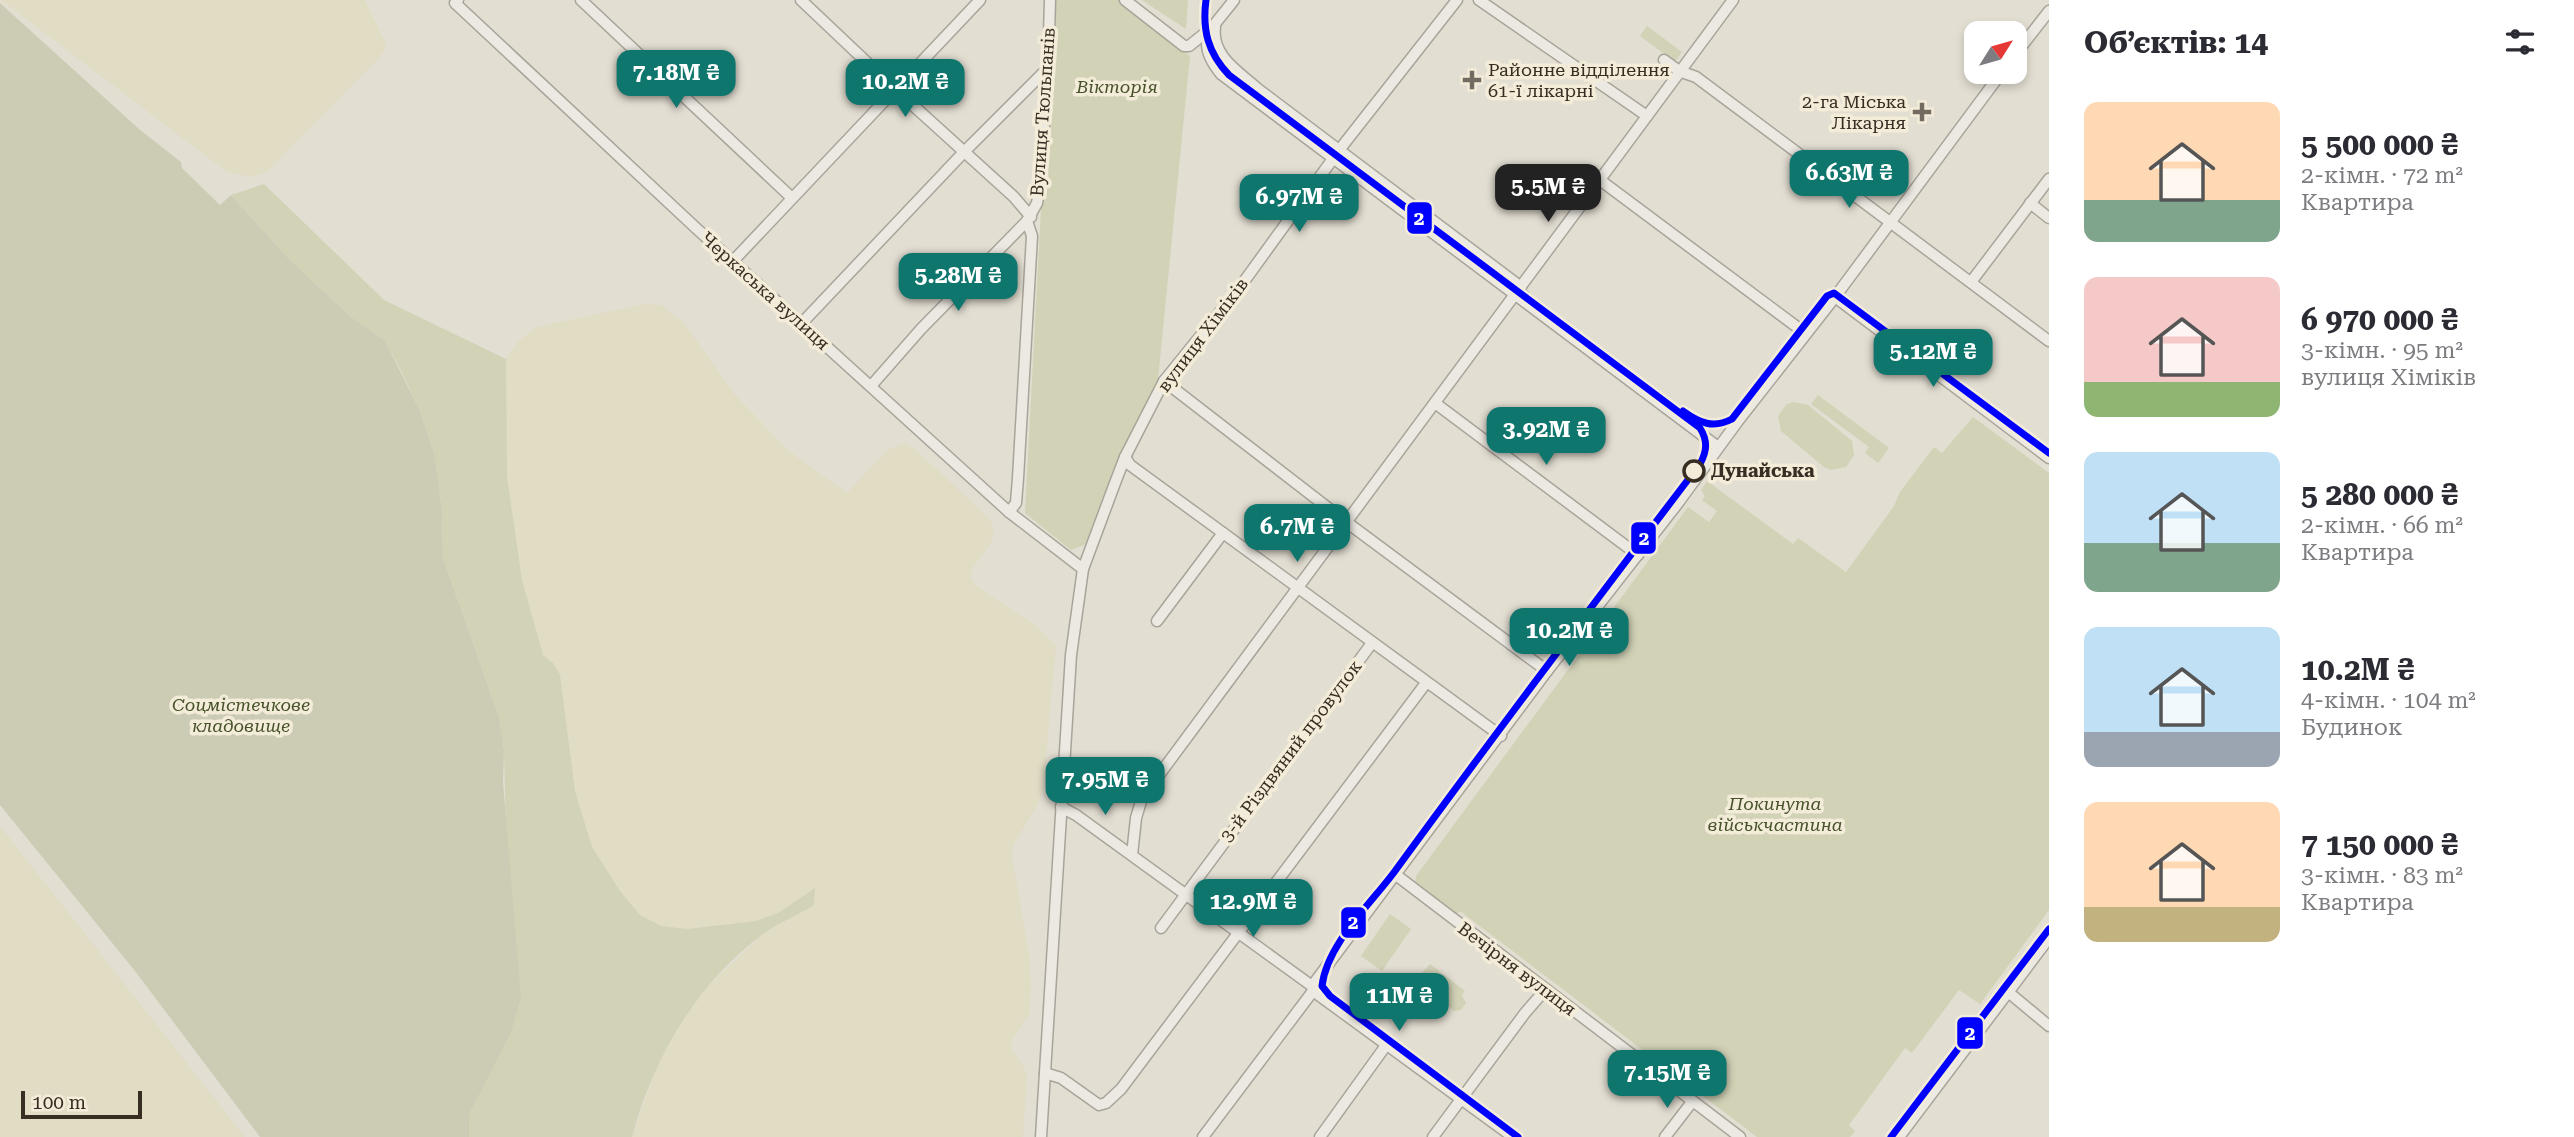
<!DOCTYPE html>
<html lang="uk">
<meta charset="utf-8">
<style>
body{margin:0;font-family:"Roboto Serif",serif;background:#f2f2f3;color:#2b2b33;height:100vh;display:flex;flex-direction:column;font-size:26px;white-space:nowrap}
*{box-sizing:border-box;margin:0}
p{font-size:23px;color:#7c7c81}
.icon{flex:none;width:38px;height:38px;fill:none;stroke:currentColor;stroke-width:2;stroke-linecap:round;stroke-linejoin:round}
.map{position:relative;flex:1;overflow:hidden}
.drawer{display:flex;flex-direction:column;background:#fff;width:525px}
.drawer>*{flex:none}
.needle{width:46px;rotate:53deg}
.fabs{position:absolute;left:1964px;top:21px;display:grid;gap:14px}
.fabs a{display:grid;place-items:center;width:63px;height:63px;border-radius:14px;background:#fff;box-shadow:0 4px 10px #0003;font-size:35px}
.scale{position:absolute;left:21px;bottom:18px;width:121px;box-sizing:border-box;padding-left:7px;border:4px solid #382d22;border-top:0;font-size:19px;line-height:24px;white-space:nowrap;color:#382d22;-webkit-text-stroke:5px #f3ecd9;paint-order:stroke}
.price{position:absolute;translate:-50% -60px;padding:0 16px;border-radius:14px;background:#0f766e;color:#fff;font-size:23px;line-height:46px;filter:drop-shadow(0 2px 4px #0008)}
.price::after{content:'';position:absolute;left:50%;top:42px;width:21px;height:16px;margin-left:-10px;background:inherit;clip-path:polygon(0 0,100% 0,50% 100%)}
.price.active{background:#222;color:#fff}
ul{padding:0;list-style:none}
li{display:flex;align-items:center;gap:21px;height:175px;padding:0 35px}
li span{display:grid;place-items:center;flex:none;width:196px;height:140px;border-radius:14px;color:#555}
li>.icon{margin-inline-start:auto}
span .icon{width:84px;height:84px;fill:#fffc;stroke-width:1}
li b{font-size:30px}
h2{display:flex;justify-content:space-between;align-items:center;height:84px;padding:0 35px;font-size:30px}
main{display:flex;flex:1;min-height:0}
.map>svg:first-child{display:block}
.farmland{fill:#e1dcc4}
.green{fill:#d1d2b6}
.cemetery{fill:#ccccb5}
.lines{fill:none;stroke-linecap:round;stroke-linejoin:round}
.minor-casing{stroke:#a9a49a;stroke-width:13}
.minor{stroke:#ece9e2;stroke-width:10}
.tram-1-casing{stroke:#f3ecd9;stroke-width:12}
.tram-1{stroke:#00f;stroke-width:7}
.poi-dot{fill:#746b60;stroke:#f3ecd9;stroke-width:2.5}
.stop-dot{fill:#f3ecd9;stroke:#382d22;stroke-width:3.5}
.labels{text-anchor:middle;stroke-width:7;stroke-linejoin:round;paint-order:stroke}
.poi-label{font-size:18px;fill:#382d22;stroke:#f3ecd9;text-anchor:start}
.park-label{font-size:18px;font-style:italic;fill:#47522b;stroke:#f3ecd9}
.street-label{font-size:18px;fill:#382d22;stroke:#f3ecd9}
.stop-label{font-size:18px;font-weight:bold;fill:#382d22;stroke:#f3ecd9;text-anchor:start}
.line-badge{stroke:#f3ecd9;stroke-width:2.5}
.badge-label{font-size:19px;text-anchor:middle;font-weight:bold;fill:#fff}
</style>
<main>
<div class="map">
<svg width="2049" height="1137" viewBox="0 0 2049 1137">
<rect width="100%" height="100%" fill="#e3ded2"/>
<g class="farmland">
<path d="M1,0H365L387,46L380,57L267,172L252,177L227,172Z"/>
<path d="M644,304L661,305L684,323L736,396L789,451L847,493L887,450L904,443L916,450L990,519L994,529L991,543L972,569L971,578L975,585L1036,626L1056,646L1043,790L1038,804L1014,844L1012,856L1029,955L1031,988L1029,1015L1012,1040L1011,1048L1024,1067L1027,1076L1023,1137H632L657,1065L684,1017L710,984L764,933L814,905V889L778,913L756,921L687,929L661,927L640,915L620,891L592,847L575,791L560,675L554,664L543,655L522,580L507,477L506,359L519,340L537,327Z"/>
<path d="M0,826L245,1137H0Z"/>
</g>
<g class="green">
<path d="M1055,0H1121L1190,56L1158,380L1131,432L1089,543L1071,550L1025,513L1049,57Z"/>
<path d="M1142,0H1188L1186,29Z"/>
<path d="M1647,26L1682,52L1675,62L1640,36Z"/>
<path d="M264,184L384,300L506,359L507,477L522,580L543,655L554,664L560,675L575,791L592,847L620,891L640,915L661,926L687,929L756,921L778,913L815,888L814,905C798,915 778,923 763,934C696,984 653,1058 632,1137H469V1115L511,1033L504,750L499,717L443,558L442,511L435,456L420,411L402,373L385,341L350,316L289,259L231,195Z"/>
<path d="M1818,395L1889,448L1878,463L1865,453L1869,447L1811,404Z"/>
<path d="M1794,402L1808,405L1852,441L1854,455L1846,467L1831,470L1824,467L1781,431L1778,416L1787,404Z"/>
<path d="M1973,417L2049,473V910L1980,1004L1959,990L1912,1053L1905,1048L1849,1125L1855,1131L1850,1137H1757L1460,911L1455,917L1415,885L1416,876L1688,507L1709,522L1717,511L1702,500L1705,496L1701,490L1707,481L1793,544L1798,538L1846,572L1894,506L1900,492L1934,447L1942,453Z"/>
<path d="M1390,914L1411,929L1382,971L1361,956Z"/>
<path d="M1430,964L1465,991L1462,995L1466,1003L1461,1010L1454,1011L1418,985V977Z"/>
</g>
<path class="cemetery" d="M0,3L139,129L181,162L182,168L220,205L231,195L289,259L350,316L385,341L420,411L435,456L442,511L443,558L499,717L504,750L503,782L521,997L511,1033L469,1115V1137H260L135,971L0,805Z"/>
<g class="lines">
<g class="minor-casing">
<g id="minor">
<path d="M458,0L455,3L697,229L1009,512L1083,569"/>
<path d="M581,0L792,198"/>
<path d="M801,0L895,89L1014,197L1031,217"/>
<path d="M1125,0L1184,46H1189L1209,30"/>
<path d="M1234,0C1212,29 1193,40 1221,74L1525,302"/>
<path d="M1479,0L1647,116"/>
<path d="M1215,27C1211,56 1239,72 1258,89L1521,287"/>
<path d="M2014,56L2049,11"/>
<path d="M1664,60L1679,71L1696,77L2049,341"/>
<path d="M1600,180L1805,333"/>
<path d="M2030,203L2049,218"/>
<path d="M733,261L980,0"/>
<path d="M1971,282L2049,179"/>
<path d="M1524,296L1525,302L1718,447"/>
<path d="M1835,297L2049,458"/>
<path d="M801,324L964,152L1048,68"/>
<path d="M1164,381L1345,521L1547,671"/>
<path d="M871,386L921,329L1027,221"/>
<path d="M1435,403L1638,555"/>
<path d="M1125,457L1130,465L1501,736"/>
<path d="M1009,512L1016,503L1018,478L1032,236L1027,221L1037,203L1039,192L1048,68L1050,0"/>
<path d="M1157,621L1223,533"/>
<path d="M1061,807L1076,815L1312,986L1313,991L1513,1137"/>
<path d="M1132,855L1136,818L1142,798L1733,0"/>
<path d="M1396,875L1740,1137"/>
<path d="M1161,928L1372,643"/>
<path d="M1312,986L1547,671L1678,503L1738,421L1835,297L2002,72"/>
<path d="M2007,991L2049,1026"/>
<path d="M1045,1073L1061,1078L1099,1105L1106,1103L1121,1089L1426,683"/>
<path d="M1041,1137L1071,655L1083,569L1115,483L1125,457L1164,381L1240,287L1340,149L1457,0"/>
<path d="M1203,1137L1313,991"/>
<path d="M1320,1137L1387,1044"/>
<path d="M1433,1137L1525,1013L1545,990"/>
<path d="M1665,1137L1692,1102"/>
<path d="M1899,1137L2049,938"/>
</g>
</g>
<use href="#minor" class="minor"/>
<g class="tram-1-casing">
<g id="tram-1">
<path d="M1206,0C1202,30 1208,53 1229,75L1700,428C1708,441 1707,451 1700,464C1597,599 1495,734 1395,871C1370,905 1327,944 1322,986L1330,996L1518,1137"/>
<path d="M1683,411C1700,423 1713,429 1732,419L1827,296L1834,293L2049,453"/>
<path d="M1891,1137L2049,929"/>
</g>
</g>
<use href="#tram-1" class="tram-1"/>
</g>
<g class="poi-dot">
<path d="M1468.5 69.5h7v7h7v7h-7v7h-7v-7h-7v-7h7z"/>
<path d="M1918.5 101.5h7v7h7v7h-7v7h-7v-7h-7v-7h7z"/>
</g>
<circle class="stop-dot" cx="1694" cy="471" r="10"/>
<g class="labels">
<g class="poi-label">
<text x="1488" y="76">Районне відділення<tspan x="1488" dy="21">61-ї лікарні</tspan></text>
<text x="1906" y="108" text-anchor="end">2-га Міська<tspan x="1906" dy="21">Лікарня</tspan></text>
</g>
<g class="park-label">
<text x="1117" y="93">Вікторія</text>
<text x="241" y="711">Соцмістечкове<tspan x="241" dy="21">кладовище</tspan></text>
<text x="1775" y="810">Покинута<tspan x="1775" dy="21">військчастина</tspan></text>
</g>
<g class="street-label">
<text transform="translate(1043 112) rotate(-86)" y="6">Вулиця Тюльпанів</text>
<text transform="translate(765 291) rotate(42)" y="6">Черкаська вулиця</text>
<text transform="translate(1203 335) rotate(-53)" y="6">вулиця Хіміків</text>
<text transform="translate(1291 751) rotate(-53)" y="6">3-й Різдвяний провулок</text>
<text transform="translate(1517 969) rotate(37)" y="6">Вечірня вулиця</text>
</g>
<g class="stop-label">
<text x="1711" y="477">Дунайська</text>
</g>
</g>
<g class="line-badge">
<rect x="1406" y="201" width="27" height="34" rx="7" fill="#00f"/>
<rect x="1630" y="521" width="27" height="34" rx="7" fill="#00f"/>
<rect x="1340" y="906" width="27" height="33" rx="7" fill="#00f"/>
<rect x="1956" y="1016" width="28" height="34" rx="7" fill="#00f"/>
</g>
<g class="badge-label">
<text x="1419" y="225">2</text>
<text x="1644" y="545">2</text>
<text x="1353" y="929">2</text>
<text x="1970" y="1040">2</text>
</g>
</svg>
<div class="fabs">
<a><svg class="needle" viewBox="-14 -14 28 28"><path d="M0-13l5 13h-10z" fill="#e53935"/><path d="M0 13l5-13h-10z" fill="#7c7c81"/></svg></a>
</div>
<div class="scale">100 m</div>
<b class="price" style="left:676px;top:110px">7.18M ₴</b>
<b class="price" style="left:905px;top:119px">10.2M ₴</b>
<b class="price" style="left:1849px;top:210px">6.63M ₴</b>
<b class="price active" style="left:1548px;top:224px">5.5M ₴</b>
<b class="price" style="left:1299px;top:234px">6.97M ₴</b>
<b class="price" style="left:958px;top:313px">5.28M ₴</b>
<b class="price" style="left:1933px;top:389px">5.12M ₴</b>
<b class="price" style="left:1546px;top:467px">3.92M ₴</b>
<b class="price" style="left:1297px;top:564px">6.7M ₴</b>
<b class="price" style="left:1569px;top:668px">10.2M ₴</b>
<b class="price" style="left:1105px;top:817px">7.95M ₴</b>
<b class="price" style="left:1253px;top:939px">12.9M ₴</b>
<b class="price" style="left:1399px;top:1033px">11M ₴</b>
<b class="price" style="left:1667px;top:1110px">7.15M ₴</b>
</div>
<section class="drawer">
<h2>Об’єктів: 14<svg class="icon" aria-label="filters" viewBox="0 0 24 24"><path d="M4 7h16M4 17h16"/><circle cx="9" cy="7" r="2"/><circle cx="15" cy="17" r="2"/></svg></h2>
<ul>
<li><span style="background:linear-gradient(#ffd9b3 70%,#7fa58c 0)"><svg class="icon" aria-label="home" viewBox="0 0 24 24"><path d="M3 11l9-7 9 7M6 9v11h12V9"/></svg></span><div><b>5 500 000 ₴</b><p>2-кімн. · 72 m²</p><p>Квартира</p></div></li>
<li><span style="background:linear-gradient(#f6c9c9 75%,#8fb573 0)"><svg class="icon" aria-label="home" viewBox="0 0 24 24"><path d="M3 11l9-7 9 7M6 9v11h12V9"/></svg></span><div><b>6 970 000 ₴</b><p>3-кімн. · 95 m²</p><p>вулиця Хіміків</p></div></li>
<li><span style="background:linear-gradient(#bfe0f5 65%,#7fa58c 0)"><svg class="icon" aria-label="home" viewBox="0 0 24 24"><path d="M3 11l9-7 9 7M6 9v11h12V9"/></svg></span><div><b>5 280 000 ₴</b><p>2-кімн. · 66 m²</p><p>Квартира</p></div></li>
<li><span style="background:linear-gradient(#bfe0f5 75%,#9aa5b1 0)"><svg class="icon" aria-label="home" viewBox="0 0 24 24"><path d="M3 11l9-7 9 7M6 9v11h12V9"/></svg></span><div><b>10.2M ₴</b><p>4-кімн. · 104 m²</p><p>Будинок</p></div></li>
<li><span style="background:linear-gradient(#ffd9b3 75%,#c2b280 0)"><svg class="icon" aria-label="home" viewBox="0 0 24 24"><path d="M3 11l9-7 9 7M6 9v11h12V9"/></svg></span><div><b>7 150 000 ₴</b><p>3-кімн. · 83 m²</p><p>Квартира</p></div></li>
</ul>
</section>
</main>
